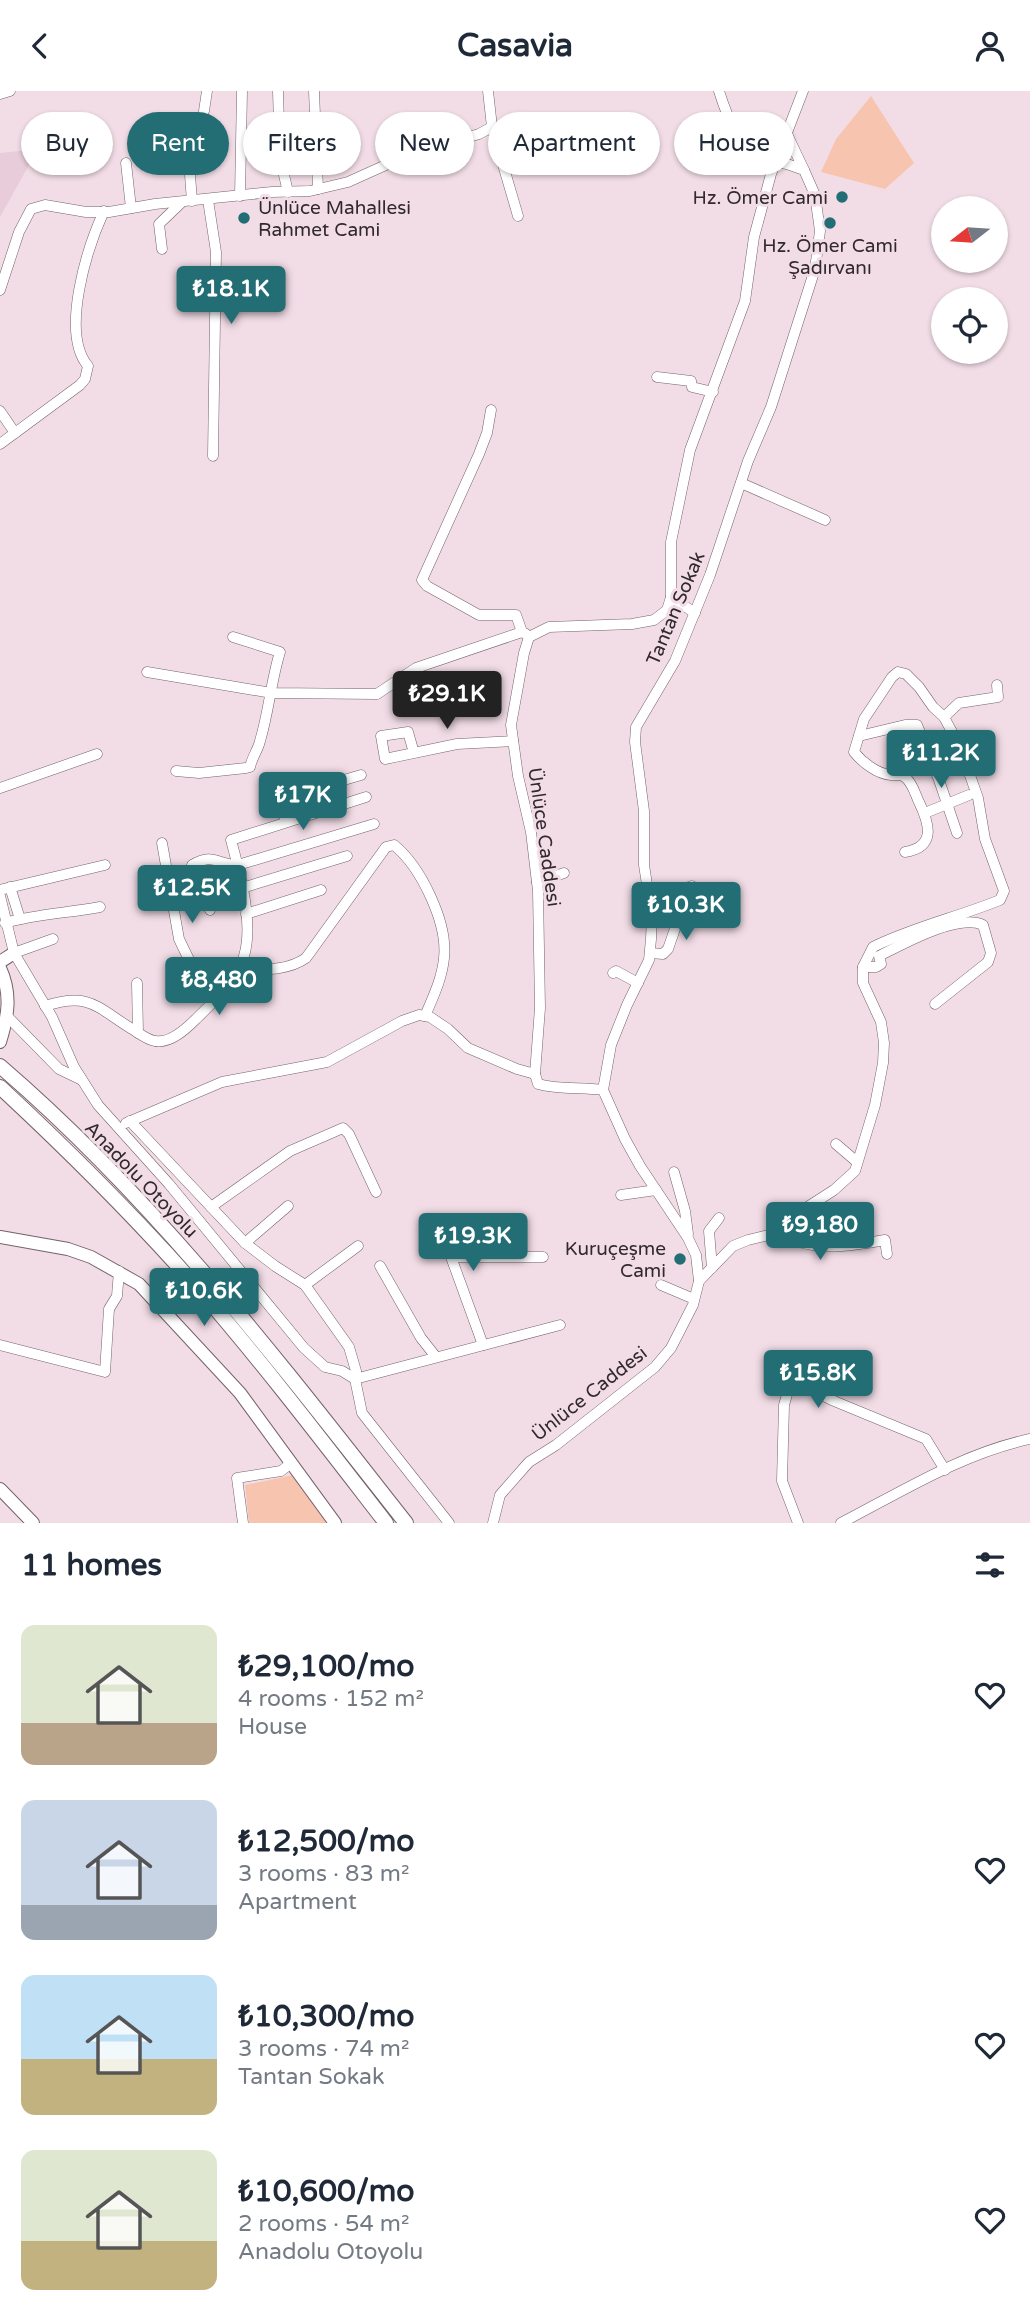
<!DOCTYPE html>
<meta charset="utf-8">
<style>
body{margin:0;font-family:"Varela Round",sans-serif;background:#f2f2f3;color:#1f2937;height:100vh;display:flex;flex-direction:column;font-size:26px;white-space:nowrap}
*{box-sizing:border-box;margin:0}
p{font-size:23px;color:#747a83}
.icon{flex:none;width:38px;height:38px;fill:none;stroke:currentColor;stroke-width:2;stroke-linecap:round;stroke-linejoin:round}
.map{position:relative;height:1432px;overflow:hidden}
.side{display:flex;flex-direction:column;background:#fff;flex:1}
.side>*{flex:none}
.hud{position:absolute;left:21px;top:21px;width:989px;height:63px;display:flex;gap:14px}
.needle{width:46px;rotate:253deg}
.buttons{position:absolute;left:931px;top:105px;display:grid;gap:14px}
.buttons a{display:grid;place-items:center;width:77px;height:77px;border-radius:50%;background:#fff;box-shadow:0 2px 5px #0004;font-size:35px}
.price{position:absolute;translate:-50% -60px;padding:0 16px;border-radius:7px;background:#236e75;color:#fff;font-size:23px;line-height:46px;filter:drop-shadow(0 2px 4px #0008)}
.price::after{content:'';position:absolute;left:50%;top:42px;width:21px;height:16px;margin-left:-10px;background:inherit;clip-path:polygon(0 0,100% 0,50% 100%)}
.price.selected{background:#222;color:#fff}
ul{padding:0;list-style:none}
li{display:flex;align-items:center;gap:21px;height:175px;padding:0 21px}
li span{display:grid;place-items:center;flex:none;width:196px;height:140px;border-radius:14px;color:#555}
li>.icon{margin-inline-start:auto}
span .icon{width:84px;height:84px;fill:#fffc;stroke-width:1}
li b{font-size:30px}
h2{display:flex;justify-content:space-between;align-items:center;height:84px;padding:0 21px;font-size:30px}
.tag{padding:0 24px;border-radius:32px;background:#fff;box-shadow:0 2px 5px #0004;font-size:24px;line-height:63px}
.tag.selected{background:#236e75;color:#fff}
header{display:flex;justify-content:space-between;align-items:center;height:91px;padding:0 21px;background:#fff;font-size:32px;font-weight:700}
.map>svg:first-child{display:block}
.built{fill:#e8ccda}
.green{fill:#f7c5af}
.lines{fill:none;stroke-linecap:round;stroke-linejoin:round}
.minor-casing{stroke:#74626b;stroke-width:11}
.major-casing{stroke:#74626b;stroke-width:14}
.highway-casing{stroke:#74626b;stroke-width:16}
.minor{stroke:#fff;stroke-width:10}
.major{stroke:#fff;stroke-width:12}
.highway{stroke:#fff;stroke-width:14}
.poi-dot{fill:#236e75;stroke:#f2dde7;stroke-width:2.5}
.labels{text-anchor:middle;stroke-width:6;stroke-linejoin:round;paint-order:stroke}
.poi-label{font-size:19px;fill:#31292d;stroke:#f2dde7;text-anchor:end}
.street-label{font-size:19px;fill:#31292d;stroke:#f2dde7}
</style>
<header><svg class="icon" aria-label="back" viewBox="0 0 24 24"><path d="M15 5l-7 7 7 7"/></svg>Casavia<svg class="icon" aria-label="person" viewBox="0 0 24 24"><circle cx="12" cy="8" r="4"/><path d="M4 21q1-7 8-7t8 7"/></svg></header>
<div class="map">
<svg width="1030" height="1432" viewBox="0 0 1030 1432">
<rect width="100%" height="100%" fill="#f2dde7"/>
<path class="built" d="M38,58L0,126V62Z"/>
<g class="green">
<path d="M871,5L914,72L885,98L821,81L836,48Z"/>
<path d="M293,1384L327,1432H249L245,1394Z"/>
</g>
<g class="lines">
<g class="minor-casing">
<g id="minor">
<path d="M278,0L280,67L288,101"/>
<path d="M314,0L318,98"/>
<path d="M719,0C728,29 740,56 763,76L775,71"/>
<path d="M0,3L10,0"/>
<path d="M204,20L207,0"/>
<path d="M492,36L518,125"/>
<path d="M786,41L804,79"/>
<path d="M179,51L189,71L192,110"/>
<path d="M126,72L131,117"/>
<path d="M240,105L242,0"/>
<path d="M208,109L216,161L213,365"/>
<path d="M162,158L159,133L182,111"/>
<path d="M0,199L19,141L31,118L45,114L86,121H109L155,113L272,101L310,100L348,91L408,64L479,43L492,36L488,0"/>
<path d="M657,286L691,290L692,296L713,301"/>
<path d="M491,319L487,342L479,363L422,489L427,495L479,524H516L522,541L526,543"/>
<path d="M0,320L15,342"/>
<path d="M0,353L80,294L85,288L88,275C60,242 87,157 104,120"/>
<path d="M741,392L825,429"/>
<path d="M671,506L695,522"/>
<path d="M147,581L272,602L377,603L416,577L522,541"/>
<path d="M944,626L959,612L998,606L997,594"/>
<path d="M859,645L905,634H917L939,689L957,742"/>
<path d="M414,662L408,641L381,645L385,668L457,653L513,650"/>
<path d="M176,680L199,682L246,677L250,676C252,666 258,659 260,650C269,620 271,590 280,561L233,546"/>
<path d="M0,697L97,663"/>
<path d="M925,722L969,704"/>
<path d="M286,731L279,708L361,684"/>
<path d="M162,752L179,848L193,877"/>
<path d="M537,791L564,782"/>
<path d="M10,796L20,828"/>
<path d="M242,797L347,765"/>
<path d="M170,798L195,794"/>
<path d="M0,799L105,774"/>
<path d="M0,805L14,862L52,926L74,976L98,1014L169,1093L304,1257L325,1276L342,1280L355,1288L362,1322L449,1432"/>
<path d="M210,819L191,782L192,774C214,761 217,774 238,774L374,733"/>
<path d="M246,823L321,799"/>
<path d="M5,832C36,823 68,822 100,816"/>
<path d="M14,862L53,848"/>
<path d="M650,862L663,863L668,858L677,832L667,811L673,802L692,795"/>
<path d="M863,876H876L881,873L879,865C903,853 958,822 983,834L991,862L988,871L935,913"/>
<path d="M238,878C261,878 286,881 306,867L386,756L394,754C421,776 448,832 444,867C442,888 433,906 425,925"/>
<path d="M613,882L616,880L638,892"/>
<path d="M137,892L138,942"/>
<path d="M45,915C89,901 95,915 132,938C139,942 147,949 155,950C170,953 186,938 196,928C211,914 239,885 244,865C254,831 240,783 231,749L366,706"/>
<path d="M8,926L59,978L82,989"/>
<path d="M603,999L611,954L627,914L649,869L651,848L652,826L644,774V720L635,651L636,636L675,570L710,484L748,370L771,316L815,178L820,140L815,104L804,79L787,73L775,71"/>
<path d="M130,1030L245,1152L275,1175L305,1194L349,1256L356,1280L355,1288L560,1234"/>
<path d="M126,1032L222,991L327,971L402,930L419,924L430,926L448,938L468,957L517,978L535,983"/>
<path d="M836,1053L857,1071"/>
<path d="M674,1081L685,1120L688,1143"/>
<path d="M621,1104L656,1099"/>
<path d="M211,1116L290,1060L343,1037L349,1043L376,1101"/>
<path d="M777,1142C815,1162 844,1156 885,1149L887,1163"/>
<path d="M245,1152L288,1115"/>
<path d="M380,1175L421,1247L436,1266"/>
<path d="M712,1177L709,1140L719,1127"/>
<path d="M699,1190L733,1155L748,1149L777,1142L792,1126L834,1099L855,1080L875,1014L883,972L884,952L881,931L863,892V876L873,856C914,836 958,826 1000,809L1004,800L985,748L978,707L960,656L944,626L933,616L919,596L906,583L898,581L892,586L864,628L854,661C862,671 877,683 891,684C897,685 901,682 906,687C913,693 915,703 919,711C929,732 937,756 905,761"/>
<path d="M305,1194L358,1155"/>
<path d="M661,1194L694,1208"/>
<path d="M0,1254L105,1281L109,1218L117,1205L119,1180"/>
<path d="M483,1254L451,1166H543"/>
<path d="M243,1432L237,1387L281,1380L290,1373"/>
<path d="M493,1432L500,1404L529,1371L556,1354L655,1276L671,1257L693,1214L699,1190L696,1164L688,1147L640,1075L625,1048L603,999C581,996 559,999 538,993L535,983L540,917L538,800L531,741L518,685L511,634L524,562L529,546L549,536L632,533L654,529L667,519L671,506V451L690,359L745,210L754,146L771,83L803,0"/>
<path d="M798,1432L782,1390L784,1314L790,1293L804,1295L834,1310L926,1348L945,1379"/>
<path d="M841,1432C901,1401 963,1362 1030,1348"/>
</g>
</g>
<g class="major-casing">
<g id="major">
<path d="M0,871L14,862"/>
<path d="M0,877C12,903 8,925 0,951"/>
<path d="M0,1146L68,1158L91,1166L139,1193L240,1302L335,1432"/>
<path d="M0,1398L33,1432"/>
</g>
</g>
<g class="highway-casing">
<g id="highway">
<path d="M0,975C155,1108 280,1272 406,1432"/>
<path d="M0,996C69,1060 135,1126 197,1196C263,1272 324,1352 386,1432"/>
</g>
</g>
<use href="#minor" class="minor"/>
<use href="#major" class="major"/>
<use href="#highway" class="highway"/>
</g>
<g class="poi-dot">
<circle cx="842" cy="106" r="7"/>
<circle cx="244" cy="127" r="7"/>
<circle cx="830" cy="132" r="7"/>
<circle cx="680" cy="1168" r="7"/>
</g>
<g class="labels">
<g class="poi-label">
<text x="828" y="113">Hz. Ömer Cami</text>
<text x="258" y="123" text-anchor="start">Ünlüce Mahallesi<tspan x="258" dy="22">Rahmet Cami</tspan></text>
<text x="830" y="161" text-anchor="middle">Hz. Ömer Cami<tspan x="830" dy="22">Şadırvanı</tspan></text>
<text x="666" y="1164">Kuruçeşme<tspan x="666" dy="22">Cami</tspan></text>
</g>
<g class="street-label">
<text transform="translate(675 517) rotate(-67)" y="7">Tantan Sokak</text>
<text transform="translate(545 746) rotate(82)" y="7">Ünlüce Caddesi</text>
<text transform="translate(142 1088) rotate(46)" y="7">Anadolu Otoyolu</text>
<text transform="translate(589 1302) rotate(-38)" y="7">Ünlüce Caddesi</text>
</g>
</g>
</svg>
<div class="buttons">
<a><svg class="needle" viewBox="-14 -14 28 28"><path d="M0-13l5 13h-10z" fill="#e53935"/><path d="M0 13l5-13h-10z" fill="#747a83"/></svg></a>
<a><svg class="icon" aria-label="locate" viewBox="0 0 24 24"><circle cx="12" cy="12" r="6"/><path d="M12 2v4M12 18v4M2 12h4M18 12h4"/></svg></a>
</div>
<b class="price" style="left:231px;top:235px">₺18.1K</b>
<b class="price selected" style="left:447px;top:640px">₺29.1K</b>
<b class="price" style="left:941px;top:699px">₺11.2K</b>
<b class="price" style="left:303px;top:741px">₺17K</b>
<b class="price" style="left:192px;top:834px">₺12.5K</b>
<b class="price" style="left:686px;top:851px">₺10.3K</b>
<b class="price" style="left:219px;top:926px">₺8,480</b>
<b class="price" style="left:820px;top:1171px">₺9,180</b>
<b class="price" style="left:473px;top:1182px">₺19.3K</b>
<b class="price" style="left:204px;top:1237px">₺10.6K</b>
<b class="price" style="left:818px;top:1319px">₺15.8K</b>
<div class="hud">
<a class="tag">Buy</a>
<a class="tag selected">Rent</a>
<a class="tag">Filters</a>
<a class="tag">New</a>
<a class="tag">Apartment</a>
<a class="tag">House</a>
</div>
</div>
<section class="side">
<h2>11 homes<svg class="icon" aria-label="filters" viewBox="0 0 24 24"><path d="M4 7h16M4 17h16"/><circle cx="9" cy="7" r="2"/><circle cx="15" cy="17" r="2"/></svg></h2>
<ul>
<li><span style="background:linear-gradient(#dfe7d0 70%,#b9a48a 0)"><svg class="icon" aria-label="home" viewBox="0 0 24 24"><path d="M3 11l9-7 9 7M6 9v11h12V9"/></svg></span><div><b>₺29,100/mo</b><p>4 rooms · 152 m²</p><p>House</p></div><svg class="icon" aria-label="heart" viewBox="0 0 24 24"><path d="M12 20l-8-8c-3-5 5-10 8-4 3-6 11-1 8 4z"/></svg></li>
<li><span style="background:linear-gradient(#c9d6e8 75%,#9aa5b1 0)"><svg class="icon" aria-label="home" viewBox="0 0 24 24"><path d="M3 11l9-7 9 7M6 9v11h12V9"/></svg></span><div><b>₺12,500/mo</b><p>3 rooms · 83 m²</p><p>Apartment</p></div><svg class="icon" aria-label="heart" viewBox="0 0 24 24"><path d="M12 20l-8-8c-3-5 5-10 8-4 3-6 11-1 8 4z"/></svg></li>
<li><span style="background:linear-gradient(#bfe0f5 60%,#c2b280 0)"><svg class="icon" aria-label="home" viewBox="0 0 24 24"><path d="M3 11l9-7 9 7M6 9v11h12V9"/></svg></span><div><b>₺10,300/mo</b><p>3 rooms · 74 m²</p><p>Tantan Sokak</p></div><svg class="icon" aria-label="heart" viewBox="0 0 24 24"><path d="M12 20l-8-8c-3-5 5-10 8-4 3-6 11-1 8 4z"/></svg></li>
<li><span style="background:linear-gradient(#dfe7d0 65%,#c2b280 0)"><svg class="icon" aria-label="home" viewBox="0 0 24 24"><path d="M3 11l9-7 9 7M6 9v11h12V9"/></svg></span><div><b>₺10,600/mo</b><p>2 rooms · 54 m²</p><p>Anadolu Otoyolu</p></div><svg class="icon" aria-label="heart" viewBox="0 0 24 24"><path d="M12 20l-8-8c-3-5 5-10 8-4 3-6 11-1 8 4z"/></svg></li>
</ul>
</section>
